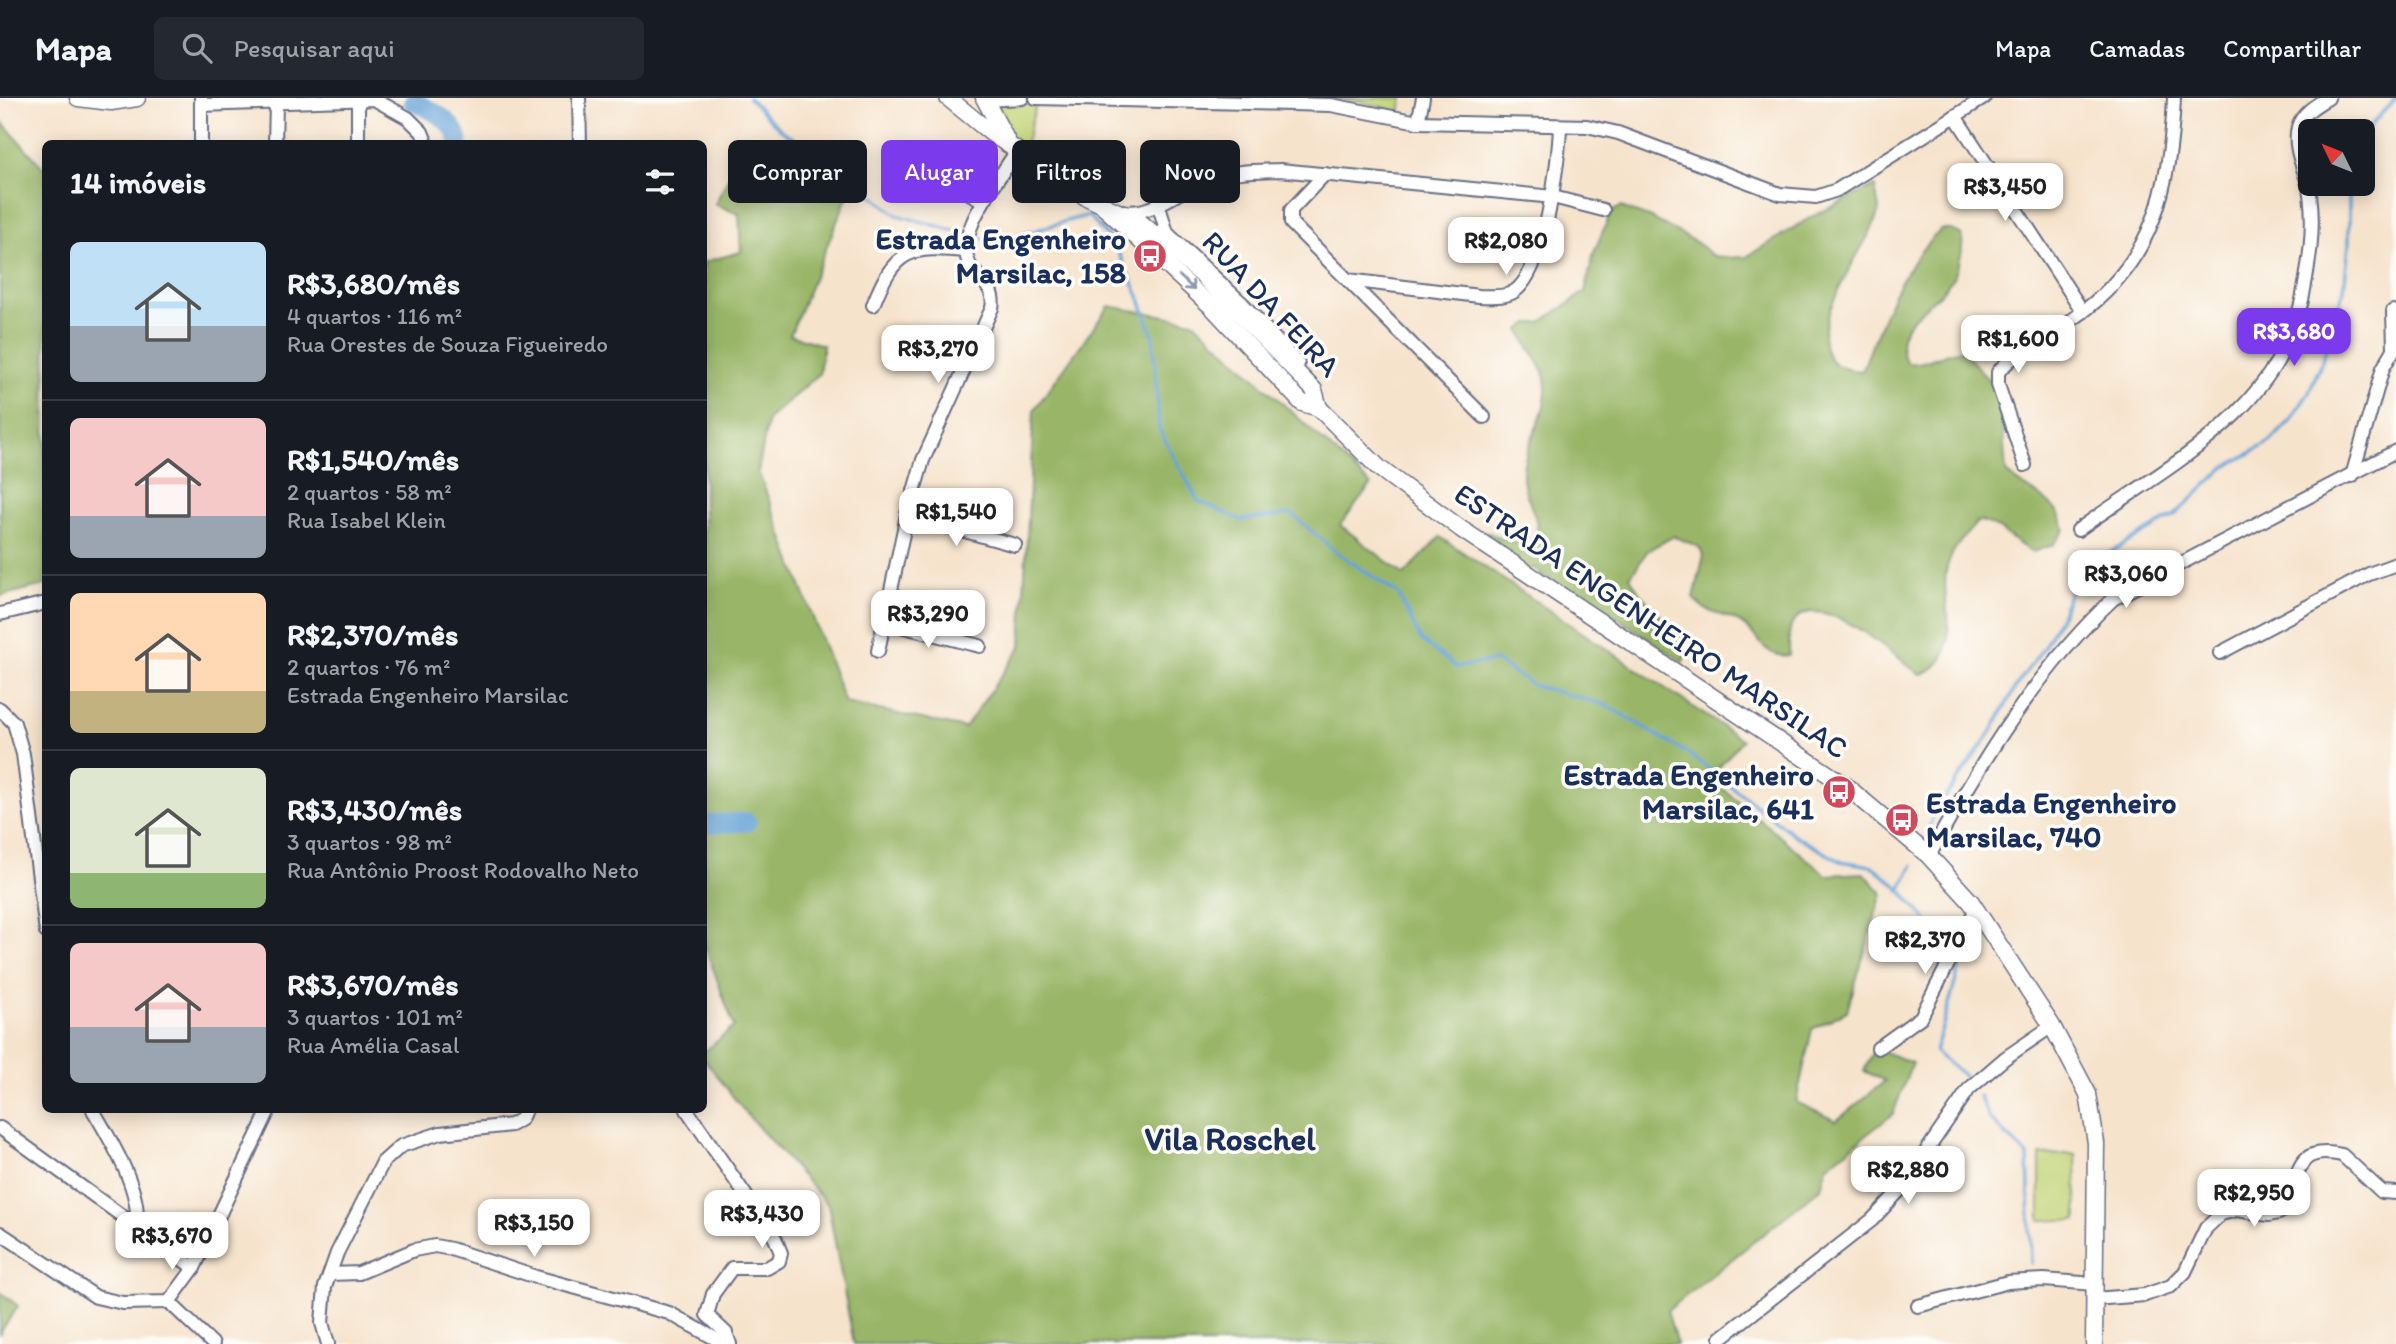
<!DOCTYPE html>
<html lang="pt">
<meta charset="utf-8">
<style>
body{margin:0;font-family:Itim,sans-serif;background:#242831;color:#f1f3f6;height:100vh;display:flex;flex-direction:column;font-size:26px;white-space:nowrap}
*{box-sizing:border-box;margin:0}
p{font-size:23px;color:#9ea1a6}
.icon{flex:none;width:38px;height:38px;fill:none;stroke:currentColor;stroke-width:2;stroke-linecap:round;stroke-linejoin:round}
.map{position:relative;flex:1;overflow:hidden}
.drawer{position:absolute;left:42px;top:42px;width:665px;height:973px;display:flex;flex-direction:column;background:#171b24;border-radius:10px;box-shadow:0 4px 18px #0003}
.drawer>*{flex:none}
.banner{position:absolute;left:728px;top:42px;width:665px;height:63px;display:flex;gap:14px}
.needle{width:46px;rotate:313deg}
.controls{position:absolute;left:2298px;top:21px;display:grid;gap:14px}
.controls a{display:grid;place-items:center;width:77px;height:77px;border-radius:10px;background:#171b24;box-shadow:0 4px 18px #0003;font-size:35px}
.price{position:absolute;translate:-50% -60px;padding:0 16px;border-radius:14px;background:#fff;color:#222;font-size:23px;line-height:46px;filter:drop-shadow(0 2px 4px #0008)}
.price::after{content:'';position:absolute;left:50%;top:42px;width:21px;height:16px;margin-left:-10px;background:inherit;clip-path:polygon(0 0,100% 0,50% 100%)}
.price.selected{background:#7c3aed;color:#fff}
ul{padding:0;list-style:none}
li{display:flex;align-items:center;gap:21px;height:175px;padding:0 28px}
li+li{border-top:2px solid #363941}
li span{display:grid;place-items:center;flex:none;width:196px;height:140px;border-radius:10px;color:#555}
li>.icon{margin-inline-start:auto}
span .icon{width:84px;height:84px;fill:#fffc;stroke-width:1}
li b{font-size:30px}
h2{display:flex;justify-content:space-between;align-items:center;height:84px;padding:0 28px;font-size:30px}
.tag{padding:0 24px;border-radius:10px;background:#171b24;box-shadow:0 4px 18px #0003;font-size:24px;line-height:63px}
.tag.selected{background:#7c3aed;color:#fff}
header{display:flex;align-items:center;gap:42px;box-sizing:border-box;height:98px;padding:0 35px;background:#171b24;border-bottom:2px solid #363941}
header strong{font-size:33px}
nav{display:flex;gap:38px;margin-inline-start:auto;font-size:24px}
.search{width:490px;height:63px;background:#242831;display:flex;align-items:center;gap:18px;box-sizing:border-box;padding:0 24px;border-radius:10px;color:#9ea1a6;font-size:26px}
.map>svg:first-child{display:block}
.green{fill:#c2d478;stroke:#6e826b;stroke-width:2}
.forest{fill:#99b668;stroke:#5a7263;stroke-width:2}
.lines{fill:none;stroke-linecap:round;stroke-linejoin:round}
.stream{stroke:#66a3d7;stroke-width:3.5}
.river{stroke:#66a3d7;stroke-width:19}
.minor-casing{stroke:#686e84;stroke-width:16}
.major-casing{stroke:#686e84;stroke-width:19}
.minor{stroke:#fff;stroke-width:12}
.major{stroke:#fff;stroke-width:16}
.oneway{stroke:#8d97ae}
.labels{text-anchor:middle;stroke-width:7;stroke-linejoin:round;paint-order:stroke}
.poi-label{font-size:30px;font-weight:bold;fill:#1b2f5e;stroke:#fdfcf7;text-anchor:end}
.street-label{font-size:30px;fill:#1b2f5e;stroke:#fdfcf7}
.quarter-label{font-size:33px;font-weight:bold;fill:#1b2f5e;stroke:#fdfcf7}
</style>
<header>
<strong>Mapa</strong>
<div class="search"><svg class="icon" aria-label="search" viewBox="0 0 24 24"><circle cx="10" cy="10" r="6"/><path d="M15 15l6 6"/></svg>Pesquisar aqui</div>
<nav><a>Mapa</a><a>Camadas</a><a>Compartilhar</a></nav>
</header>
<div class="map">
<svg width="2396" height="1246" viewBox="0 0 2396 1246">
<rect width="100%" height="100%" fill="#fdfcf7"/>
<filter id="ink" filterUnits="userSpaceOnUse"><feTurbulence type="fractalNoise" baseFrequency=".0143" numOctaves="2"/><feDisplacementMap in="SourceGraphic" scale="14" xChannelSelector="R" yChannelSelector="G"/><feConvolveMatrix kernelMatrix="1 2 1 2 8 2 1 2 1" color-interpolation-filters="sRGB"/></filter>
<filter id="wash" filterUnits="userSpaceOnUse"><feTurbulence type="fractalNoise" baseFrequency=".00686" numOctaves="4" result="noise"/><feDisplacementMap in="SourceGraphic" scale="28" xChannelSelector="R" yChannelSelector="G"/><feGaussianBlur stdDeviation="1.57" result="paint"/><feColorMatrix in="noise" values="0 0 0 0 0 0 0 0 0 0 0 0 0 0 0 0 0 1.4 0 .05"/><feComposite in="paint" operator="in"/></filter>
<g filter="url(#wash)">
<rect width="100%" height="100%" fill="#f6e3cc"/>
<g class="green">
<path d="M1278,0H1403L1400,14L1359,3Z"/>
<path d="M995,3L1036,7L1024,52L1006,33Z"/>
<path d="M2076,1056L2077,1122H2040V1057Z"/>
</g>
<g class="forest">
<path d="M0,22L46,73L45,487L0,498Z"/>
<path d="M797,57L853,85L790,237L823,247L819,276L768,321L758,373L845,605L965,630L1021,549L1034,312L1109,208L1193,223L1371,387L1340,427L1404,477L1440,439L1742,642L1710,680L1826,777L1864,775L1882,795L1847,913L1812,931L1796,1004L1836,1023L1885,983L1864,973L1875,950L1912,965L1893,1016L1827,1068L1821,1090L1667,1213L1677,1246H854L828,1107L745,1014L704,961V954L734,929L704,845V164L741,154L739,116L715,106L735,67L775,81Z"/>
<path d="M1875,88L1879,112L1876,121C1864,155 1774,269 1862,273C1882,223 1899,169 1941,132H1952L1962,137C1964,154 1958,176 1946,189C1927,212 1886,229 1907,265C1925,268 1943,254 1962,252L2003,298L2002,321L2006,374C2027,396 2056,398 2065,431L2053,447L2033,454C2012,445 2001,426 1978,423C1965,438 1949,453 1946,474C1940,509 1967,560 1920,577C1899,560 1815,485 1792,526C1787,534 1790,547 1789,557C1762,562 1758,532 1737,523C1720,515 1705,516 1694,500L1704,457L1699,449L1674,438L1648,452L1630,479L1641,497L1685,544L1688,554L1683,564L1578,493C1559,495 1547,483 1535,470L1522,472L1489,444L1486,434C1505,441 1520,452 1538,438C1539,416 1522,397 1523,375C1524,342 1552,315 1545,280C1541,262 1526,249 1520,232L1529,225H1540L1585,194L1594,154L1611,114L1621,109L1651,120L1696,144L1712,157L1722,160L1746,159L1813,118Z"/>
<path d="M0,1194L18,1208L0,1235Z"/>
</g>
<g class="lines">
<g class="stream">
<path d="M749,0C768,19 784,40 810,47L897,117L960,134"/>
<path d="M2362,37L2396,0"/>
<path d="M976,139C1009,149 1054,122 1089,118L1115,147L1139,198L1153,238L1159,331L1198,403L1241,422L1292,416L1335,453L1398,496L1421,542L1456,569L1496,563L1532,587L1606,607L1692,658L1797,739L1840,763L1872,768L1895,786L1952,851"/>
<path d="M1927,738L1934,715L1992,633L2016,588L2044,549L2063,513L2077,474L2175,417L2224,370L2270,344L2291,322L2309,294L2322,263L2344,191L2349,146V86"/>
<path d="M1900,792L1913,767"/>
<path d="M1958,857L1962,861L1935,954L1967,980"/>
<path d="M1979,998L1989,1020L2028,1058L2031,1165"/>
</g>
<g class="river">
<path d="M413,4C431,11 456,23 459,46"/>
<path d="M704,726L747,724"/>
</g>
</g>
</g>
<g filter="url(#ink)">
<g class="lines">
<g class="minor-casing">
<g id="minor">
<path d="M579,0L580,46"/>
<path d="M1036,0L1331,7L1418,24L1587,28L1618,35L1780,96L1816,99L1837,92L1984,0"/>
<path d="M985,2L1022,0"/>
<path d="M201,7L374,1L408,20L422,34L427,46"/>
<path d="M1955,18L2083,214"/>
<path d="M1418,24L1423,0"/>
<path d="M201,46V0"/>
<path d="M275,46L276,6"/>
<path d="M358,46V2"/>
<path d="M910,60L983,103"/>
<path d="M1325,76L1291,112V125L1484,319"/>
<path d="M1158,105L1167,135L1243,206L1298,266"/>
<path d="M1123,113C1153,119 1180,90 1209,80C1232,73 1256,73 1280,72L1553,99L1603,112"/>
<path d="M1348,182L1479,198C1491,198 1505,200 1515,193C1545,171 1559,64 1560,28"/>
<path d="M873,207C895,150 911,148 966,153"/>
<path d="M2393,213L2394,250"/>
<path d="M2025,367L1998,287V274C2019,250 2050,238 2076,219C2154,163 2170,91 2174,0"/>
<path d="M2352,378L2383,270L2396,248"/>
<path d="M907,417L1015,447"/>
<path d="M2078,432C2165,369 2276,317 2302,202C2309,167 2315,131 2310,96C2307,74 2292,52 2298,29C2302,15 2316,7 2328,0"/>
<path d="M0,516L46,505"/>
<path d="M884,524L980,548"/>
<path d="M878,553L907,417L923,362L992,210C996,191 981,183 971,169C950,137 1002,79 1017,52"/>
<path d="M2220,555L2369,476L2396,466"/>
<path d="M0,611L14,625L23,656L46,834"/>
<path d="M1929,758C1979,667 2037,572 2113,501L2396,353"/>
<path d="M1878,950L1921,919L1976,811"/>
<path d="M93,1012C110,1041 143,1094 136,1128"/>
<path d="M687,1012L775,1140L781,1155L779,1163L767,1170H732L713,1196L707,1217L726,1235L730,1246"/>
<path d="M0,1030L194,1170"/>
<path d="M0,1135L96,1199L123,1205L169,1204L194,1170L269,1012"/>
<path d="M330,1176L359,1175L414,1152L435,1148L451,1151L536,1179L669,1215L725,1246"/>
<path d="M2094,1201L2145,1197L2171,1188L2185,1174L2206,1130L2221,1116L2237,1112L2269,1117L2279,1115C2307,1098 2280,1044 2342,1057L2382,1094L2396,1095"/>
<path d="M169,1204L213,1246"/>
<path d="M1918,1208L2008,1184L2044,1182L2095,1186"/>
<path d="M1721,1240L1872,1122L1899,1093L1969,991L2005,960L2052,928"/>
<path d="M328,1246L322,1225L325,1189L337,1155L383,1064L401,1048L440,1035L511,1027L521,1021L525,1012"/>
</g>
</g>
<g class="major-casing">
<g id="major">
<path d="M78,0L111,4L137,0"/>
<path d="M948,0L991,35L1086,99L1140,124L1202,177L1314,292L1319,310"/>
<path d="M984,0L1006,41"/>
<path d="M1105,110L1213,210L1302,305L1319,310L1379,370L1461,431L1846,688L1929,758L1971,804L2052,928L2088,996L2096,1045L2094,1246"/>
</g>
</g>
<use href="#minor" class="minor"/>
<use href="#major" class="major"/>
</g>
<defs><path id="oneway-shaft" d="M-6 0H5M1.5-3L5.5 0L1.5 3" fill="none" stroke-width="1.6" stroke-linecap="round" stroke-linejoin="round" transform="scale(1.75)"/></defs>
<use class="oneway" href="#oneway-shaft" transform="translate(1187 185) rotate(44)"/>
</g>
<defs>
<g id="bus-disc" transform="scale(1.75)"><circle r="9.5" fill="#d1495b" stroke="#fdfcf7"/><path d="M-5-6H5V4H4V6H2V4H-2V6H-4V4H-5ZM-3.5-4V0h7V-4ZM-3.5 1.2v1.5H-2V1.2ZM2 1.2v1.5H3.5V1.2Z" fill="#fff"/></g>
</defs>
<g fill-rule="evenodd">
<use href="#bus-disc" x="1150" y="158"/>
<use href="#bus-disc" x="1839" y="694"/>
<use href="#bus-disc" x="1902" y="722"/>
</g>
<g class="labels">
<g class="poi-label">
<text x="1126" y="151">Estrada Engenheiro<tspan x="1126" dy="34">Marsilac, 158</tspan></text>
<text x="1814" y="687">Estrada Engenheiro<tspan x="1814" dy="34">Marsilac, 641</tspan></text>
<text x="1926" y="715" text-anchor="start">Estrada Engenheiro<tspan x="1926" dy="34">Marsilac, 740</tspan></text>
</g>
<g class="street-label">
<text transform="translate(1271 206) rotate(47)" y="10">RUA DA FEIRA</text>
<text transform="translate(1651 523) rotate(34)" y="10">ESTRADA ENGENHEIRO MARSILAC</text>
</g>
<g class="quarter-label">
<text x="1230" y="1052">Vila Roschel</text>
</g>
</g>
</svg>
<div class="controls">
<a><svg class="needle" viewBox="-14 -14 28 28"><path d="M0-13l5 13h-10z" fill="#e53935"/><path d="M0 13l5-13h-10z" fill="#9ea1a6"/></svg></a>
</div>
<b class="price" style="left:2005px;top:125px">R$3,450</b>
<b class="price" style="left:1506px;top:179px">R$2,080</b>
<b class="price selected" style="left:2294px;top:270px">R$3,680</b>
<b class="price" style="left:2018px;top:277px">R$1,600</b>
<b class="price" style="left:938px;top:287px">R$3,270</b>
<b class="price" style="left:956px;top:450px">R$1,540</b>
<b class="price" style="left:2126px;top:512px">R$3,060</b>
<b class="price" style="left:928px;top:552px">R$3,290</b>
<b class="price" style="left:1925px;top:878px">R$2,370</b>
<b class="price" style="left:1908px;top:1108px">R$2,880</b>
<b class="price" style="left:2254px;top:1131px">R$2,950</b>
<b class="price" style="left:762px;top:1152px">R$3,430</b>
<b class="price" style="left:534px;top:1161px">R$3,150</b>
<b class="price" style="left:172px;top:1174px">R$3,670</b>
<div class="banner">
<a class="tag">Comprar</a>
<a class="tag selected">Alugar</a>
<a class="tag">Filtros</a>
<a class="tag">Novo</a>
</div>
<section class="drawer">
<h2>14 imóveis<svg class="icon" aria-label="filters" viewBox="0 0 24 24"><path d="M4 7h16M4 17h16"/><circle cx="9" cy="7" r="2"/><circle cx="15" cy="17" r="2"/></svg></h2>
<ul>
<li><span style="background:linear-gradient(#bfe0f5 60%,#9aa5b1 0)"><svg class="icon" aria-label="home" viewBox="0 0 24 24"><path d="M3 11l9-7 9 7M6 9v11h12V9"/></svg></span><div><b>R$3,680/mês</b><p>4 quartos · 116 m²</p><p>Rua Orestes de Souza Figueiredo</p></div></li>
<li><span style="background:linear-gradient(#f6c9c9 70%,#9aa5b1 0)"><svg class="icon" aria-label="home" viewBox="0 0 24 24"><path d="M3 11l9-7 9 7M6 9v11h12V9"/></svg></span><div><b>R$1,540/mês</b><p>2 quartos · 58 m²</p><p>Rua Isabel Klein</p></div></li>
<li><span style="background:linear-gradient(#ffd9b3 70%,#c2b280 0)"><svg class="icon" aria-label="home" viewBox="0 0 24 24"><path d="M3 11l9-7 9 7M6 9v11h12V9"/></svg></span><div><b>R$2,370/mês</b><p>2 quartos · 76 m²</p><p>Estrada Engenheiro Marsilac</p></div></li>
<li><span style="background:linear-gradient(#dfe7d0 75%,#8fb573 0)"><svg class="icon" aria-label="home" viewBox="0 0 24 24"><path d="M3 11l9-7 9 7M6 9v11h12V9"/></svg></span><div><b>R$3,430/mês</b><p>3 quartos · 98 m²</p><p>Rua Antônio Proost Rodovalho Neto</p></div></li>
<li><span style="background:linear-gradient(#f6c9c9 60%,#9aa5b1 0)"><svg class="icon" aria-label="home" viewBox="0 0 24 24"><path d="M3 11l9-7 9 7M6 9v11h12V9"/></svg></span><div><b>R$3,670/mês</b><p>3 quartos · 101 m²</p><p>Rua Amélia Casal</p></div></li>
</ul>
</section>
</div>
